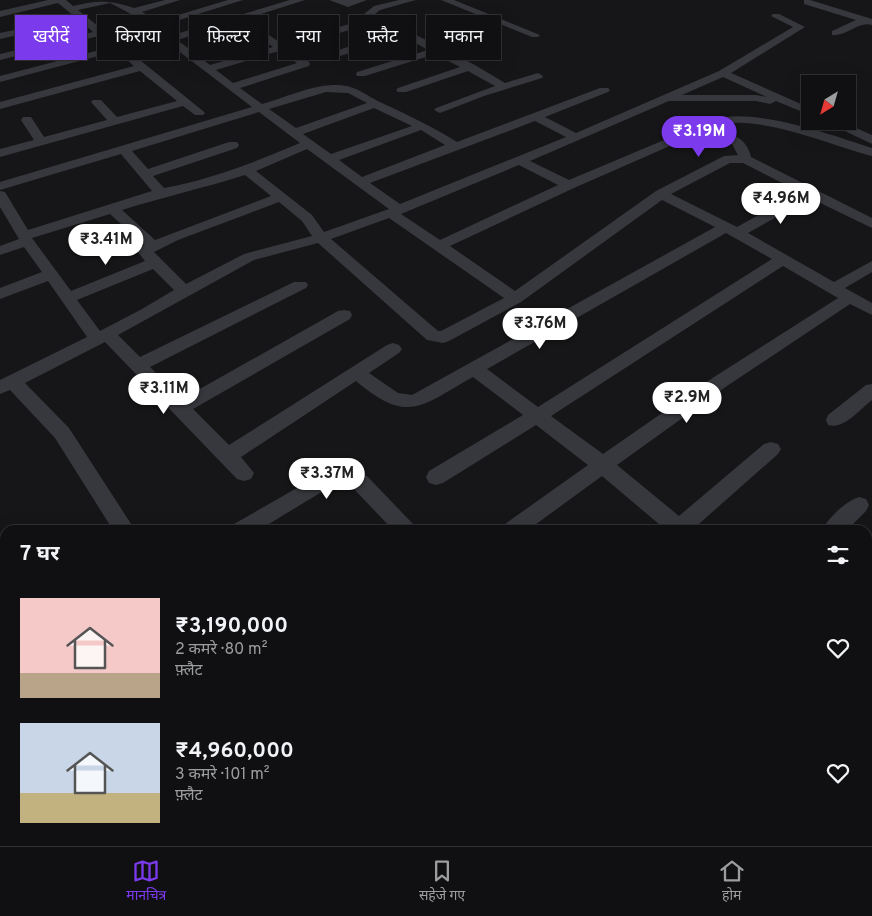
<!DOCTYPE html>
<html lang="hi">
<meta charset="utf-8">
<style>
body{margin:0;font-family:Overpass,"Noto Sans Devanagari",sans-serif;background:#19191b;color:#f1f3f6;height:100vh;display:flex;flex-direction:column;font-size:19px;white-space:nowrap}
*{box-sizing:border-box;margin:0}
p{font-size:16px;color:#9c9d9f}
.icon{flex:none;width:28px;height:28px;fill:none;stroke:currentColor;stroke-width:2;stroke-linecap:round;stroke-linejoin:round}
.map{position:relative;flex:1;overflow:hidden}
.side{position:absolute;left:0px;top:525px;width:872px;height:321px;display:flex;flex-direction:column;background:#101012;border-radius:15px 15px 0 0;box-shadow:0 5px 20px #0002,0 0 0 1px #303032}
.side>*{flex:none}
.guide{position:absolute;left:15px;top:15px;width:500px;height:45px;display:flex;gap:10px}
.needle{width:32px;rotate:217deg}
.tools{position:absolute;left:801px;top:75px;display:grid;gap:10px}
.tools a{display:grid;place-items:center;width:55px;height:55px;border-radius:0px;background:#101012;box-shadow:0 5px 20px #0002,0 0 0 1px #303032;font-size:25px}
.price{position:absolute;translate:-50% -42px;padding:0 11px;border-radius:18px;background:#fff;color:#222;font-size:16px;line-height:32px;filter:drop-shadow(0 1px 2px #0008)}
.price::after{content:'';position:absolute;left:50%;top:30px;width:15px;height:11px;margin-left:-8px;background:inherit;clip-path:polygon(0 0,100% 0,50% 100%)}
.price.active{background:#7c3aed;color:#fff}
ul{padding:0;list-style:none}
li{display:flex;align-items:center;gap:15px;height:125px;padding:0 20px}
li span{display:grid;place-items:center;flex:none;width:140px;height:100px;border-radius:0px;color:#555}
li>.icon{margin-inline-start:auto}
span .icon{width:60px;height:60px;fill:#fffc;stroke-width:1}
li b{font-size:21px}
h2{display:flex;justify-content:space-between;align-items:center;height:60px;padding:0 20px;font-size:21px}
.tag{padding:0 18px;border-radius:0px;background:#101012;box-shadow:0 5px 20px #0002,0 0 0 1px #303032;font-size:18px;line-height:45px}
.tag.active{background:#7c3aed;color:#fff}
.dock{display:flex;justify-content:space-around;align-items:center;height:70px;border-top:1px solid #303032;background:#101012;font-size:14px;color:#9c9d9f}
.dock a{display:grid;justify-items:center;gap:2px}
.dock .active{color:#7c3aed}
.map>svg:first-child{display:block}
.lines{fill:none;stroke-linecap:round;stroke-linejoin:round}
.minor{fill:#37383d;fill-rule:evenodd}
</style>
<div class="map">
<svg width="872" height="846" viewBox="0 0 872 846">
<rect width="100%" height="100%" fill="#161618"/>
<g class="lines">
<g class="minor">
<path d="M48,0H66L73,6C99,0 110,0 134,8L165,0H180L142,12L158,21L228,0H243L163,25L173,35L290,0H305L245,19L309,62L310,64L309,66L240,88L262,104C284,98 309,86 333,85C355,84 363,94 382,103C408,115 433,127 457,142L600,88H608L610,90L608,92L545,117L576,133L719,71L793,27L771,16L773,14H779L805,27L731,73L810,108V115L776,101L770,104L756,101H669L530,161L569,180L714,119C757,108 830,134 872,148V156C832,146 753,111 714,127C731,133 747,138 751,157L872,218V228L810,198L748,233L834,282L872,261V272L845,288L872,303V315L850,304L727,386L617,465L679,516L764,444L771,442L778,444L781,449L778,454L692,530H666L602,476L528,530H501L505,524L588,465L536,425L443,483L436,485L429,483L426,477L429,471L523,415L473,377C421,406 408,425 356,381L241,457L254,473L251,479L244,481L237,479L105,342L25,383L69,428L135,530H113L55,438L10,390L0,394V380L87,337L48,281L0,299V288L42,272L24,247L0,255V246L19,239L0,207V191L5,192L28,230L152,191L121,154L0,190V182L252,107L172,46L159,31L119,43L203,111L205,113L203,115H195L183,106L0,157V149L34,140L21,120L23,117H31L44,137L107,120L91,102L93,100H101L117,117L177,101L140,71L0,109V102L134,66L117,51L0,82V76L111,47L99,36L0,60V54L93,32L80,21L0,39V33L75,17L58,3L0,17V11ZM110,3L154,26V27L113,38L78,10ZM236,22L250,31L188,48L177,40ZM257,36L273,47L210,65L194,53ZM279,51L297,63L233,83L216,70ZM723,77L767,97L756,95H682ZM326,92L348,93L367,103L296,128L269,109ZM374,108L412,126L331,154L303,134ZM259,112L300,143C255,162 212,179 164,188L153,176L237,148L239,145L237,142H229L148,169L132,151ZM535,121L566,137L400,204L370,183ZM421,130L445,145L362,177L339,160ZM704,131L732,144L738,155L724,156L656,191L515,291L450,246L574,188ZM307,149L389,209L324,232L312,215L256,171ZM730,163H743L800,192L737,227L671,194ZM519,165L558,185L440,240L401,214ZM245,175L271,196L155,240L122,210C163,197 204,188 245,175ZM662,200L715,227L412,395L398,393L369,373L399,353L402,349L399,345L393,343L387,345L229,445L193,409L350,319L352,315L350,311L344,310L338,311L182,399L150,367L306,288L308,285L306,282H294L140,357L118,335L254,260L318,243L427,340L443,343L449,341L521,302ZM279,202L302,221L312,236L244,254L186,284L154,252L178,240ZM110,214L144,245L137,251L145,261L71,291L32,238ZM389,218L504,298L441,331H438L331,239ZM726,233L772,259L538,407L487,369ZM783,266L838,298L714,377L603,454L551,416ZM153,269L174,290L142,309L100,331L77,300Z"/>
<path d="M329,0H367L348,7Z"/>
<path d="M399,0H416L380,10L375,14L475,65L505,83L538,73L543,76L542,78L484,96L440,113L434,110L436,108L495,86L468,71L406,92H398L396,90L398,88L460,67L435,54L365,76H357L356,74L357,72L428,50L403,36L340,56H332L331,54L332,52L396,32L377,22L305,43L300,40L301,38L370,18L364,14L374,6Z"/>
<path d="M441,0H454L540,35L538,37H532Z"/>
<path d="M804,0H810L872,19V25C858,21 846,37 832,35V31L856,20L804,4Z"/>
<path d="M824,121H840L872,135V144Z"/>
<path d="M872,384V400C860,409 844,430 828,425L826,420L828,415L866,385Z"/>
<path d="M337,465L367,476L413,524L417,530H393L353,488L338,482L259,530H230L234,524Z"/>
<path d="M859,497L866,499L869,505L866,511L847,530H822C829,517 846,501 859,497Z"/>
<path d="M5,721V782L0,780V723Z"/>
<path d="M12,841H40L41,846H13Z"/>
<path d="M312,841H341L343,846H314Z"/>
<path d="M406,841H437L435,846H404Z"/>
<path d="M625,841H656L654,846H623Z"/>
<path d="M684,841H715L717,846H686Z"/>
</g>
</g>
</svg>
<div class="tools">
<a><svg class="needle" viewBox="-14 -14 28 28"><path d="M0-13l5 13h-10z" fill="#e53935"/><path d="M0 13l5-13h-10z" fill="#9c9d9f"/></svg></a>
</div>
<b class="price active" style="left:699px;top:158px">₹3.19M</b>
<b class="price" style="left:781px;top:225px">₹4.96M</b>
<b class="price" style="left:106px;top:266px">₹3.41M</b>
<b class="price" style="left:540px;top:350px">₹3.76M</b>
<b class="price" style="left:164px;top:415px">₹3.11M</b>
<b class="price" style="left:687px;top:424px">₹2.9M</b>
<b class="price" style="left:327px;top:500px">₹3.37M</b>
<div class="guide">
<a class="tag active">खरीदें</a>
<a class="tag">किराया</a>
<a class="tag">फ़िल्टर</a>
<a class="tag">नया</a>
<a class="tag">फ़्लैट</a>
<a class="tag">मकान</a>
</div>
<section class="side">
<h2>7 घर<svg class="icon" aria-label="filters" viewBox="0 0 24 24"><path d="M4 7h16M4 17h16"/><circle cx="9" cy="7" r="2"/><circle cx="15" cy="17" r="2"/></svg></h2>
<ul>
<li><span style="background:linear-gradient(#f6c9c9 75%,#b9a48a 0)"><svg class="icon" aria-label="home" viewBox="0 0 24 24"><path d="M3 11l9-7 9 7M6 9v11h12V9"/></svg></span><div><b>₹3,190,000</b><p>2 कमरे · 80 m²</p><p>फ़्लैट</p></div><svg class="icon" aria-label="heart" viewBox="0 0 24 24"><path d="M12 20l-8-8c-3-5 5-10 8-4 3-6 11-1 8 4z"/></svg></li>
<li><span style="background:linear-gradient(#c9d6e8 70%,#c2b280 0)"><svg class="icon" aria-label="home" viewBox="0 0 24 24"><path d="M3 11l9-7 9 7M6 9v11h12V9"/></svg></span><div><b>₹4,960,000</b><p>3 कमरे · 101 m²</p><p>फ़्लैट</p></div><svg class="icon" aria-label="heart" viewBox="0 0 24 24"><path d="M12 20l-8-8c-3-5 5-10 8-4 3-6 11-1 8 4z"/></svg></li>
</ul>
</section>
</div>
<nav class="dock">
<a class="active"><svg class="icon" aria-label="map" viewBox="0 0 24 24"><path d="M3 6l6-2 6 2 6-2v14l-6 2-6-2-6 2zM9 4v14M15 6v14"/></svg>मानचित्र</a>
<a><svg class="icon" aria-label="saved" viewBox="0 0 24 24"><path d="M7 4h10v16l-5-4-5 4z"/></svg>सहेजे गए</a>
<a><svg class="icon" aria-label="home" viewBox="0 0 24 24"><path d="M3 11l9-7 9 7M6 9v11h12V9"/></svg>होम</a>
</nav>
